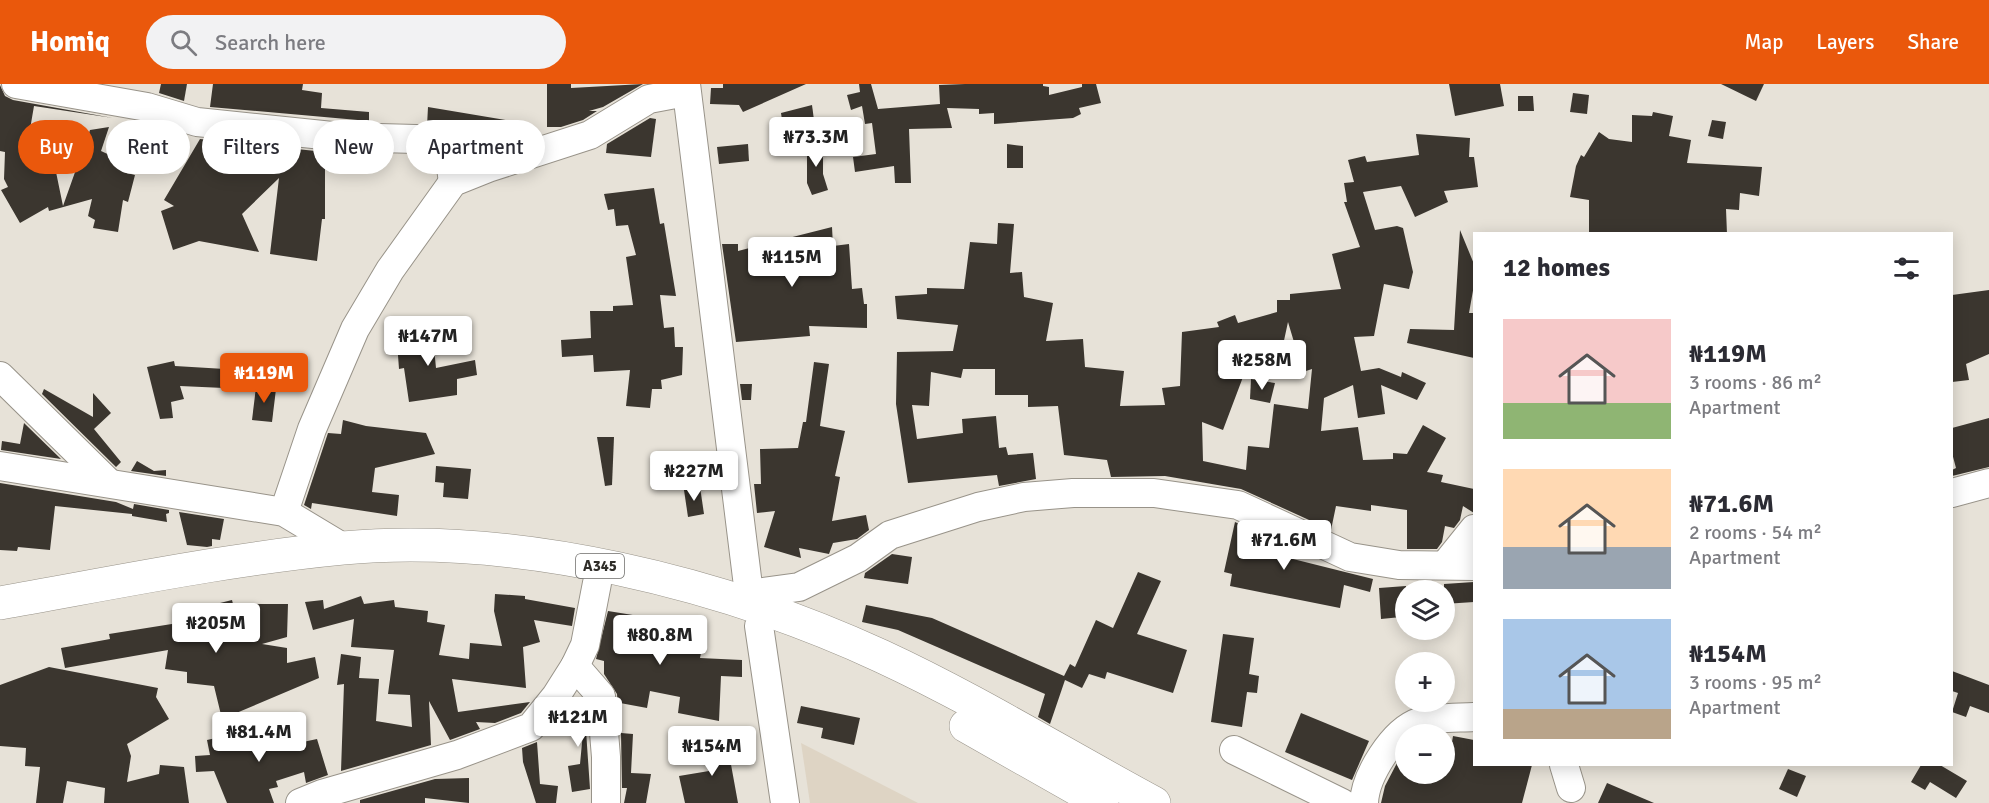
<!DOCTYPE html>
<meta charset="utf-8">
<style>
body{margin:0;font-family:Signika,sans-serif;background:#f2f2f3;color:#2b2b33;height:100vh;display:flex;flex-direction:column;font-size:22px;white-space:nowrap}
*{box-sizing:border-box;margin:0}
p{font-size:20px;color:#7c7c81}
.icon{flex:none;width:33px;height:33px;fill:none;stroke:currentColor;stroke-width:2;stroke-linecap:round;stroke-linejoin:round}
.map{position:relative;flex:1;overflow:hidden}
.sheet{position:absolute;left:1473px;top:148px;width:480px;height:534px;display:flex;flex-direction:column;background:#fff;border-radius:0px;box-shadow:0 3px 15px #0003}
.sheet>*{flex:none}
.banner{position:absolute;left:18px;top:36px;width:570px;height:54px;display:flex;gap:12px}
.fabs{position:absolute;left:1395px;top:496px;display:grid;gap:12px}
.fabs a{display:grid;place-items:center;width:60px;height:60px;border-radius:50%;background:#fff;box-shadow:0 3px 15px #0003;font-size:30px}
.price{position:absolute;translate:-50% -51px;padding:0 14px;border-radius:6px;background:#fff;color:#222;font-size:20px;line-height:39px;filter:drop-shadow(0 2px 3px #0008)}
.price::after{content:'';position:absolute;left:50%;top:36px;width:18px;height:14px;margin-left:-9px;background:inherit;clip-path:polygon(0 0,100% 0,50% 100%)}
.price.selected{background:#ea580c;color:#fff}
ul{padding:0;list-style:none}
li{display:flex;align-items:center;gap:18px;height:150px;padding:0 30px}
li span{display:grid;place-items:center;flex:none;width:168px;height:120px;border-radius:0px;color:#555}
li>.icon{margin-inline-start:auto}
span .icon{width:72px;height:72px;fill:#fffc;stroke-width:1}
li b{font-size:26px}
h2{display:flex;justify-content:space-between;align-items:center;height:72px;padding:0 30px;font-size:26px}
.chip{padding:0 21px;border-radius:27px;background:#fff;box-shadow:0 3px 15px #0003;font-size:21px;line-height:54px}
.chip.selected{background:#ea580c;color:#fff}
header{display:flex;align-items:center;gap:36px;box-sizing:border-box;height:84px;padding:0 30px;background:#ea580c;color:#fff}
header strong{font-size:28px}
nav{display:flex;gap:33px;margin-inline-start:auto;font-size:21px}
.search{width:420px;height:54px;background:#f2f2f3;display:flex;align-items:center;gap:15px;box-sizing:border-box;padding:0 21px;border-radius:33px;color:#7c7c81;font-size:22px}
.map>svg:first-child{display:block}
.built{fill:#ded4c4}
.building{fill:#3b362f;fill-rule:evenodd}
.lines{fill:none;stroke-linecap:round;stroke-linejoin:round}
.minor-casing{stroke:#989389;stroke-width:30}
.highway-casing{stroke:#989389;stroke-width:34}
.minor{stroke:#fff;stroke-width:28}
.highway{stroke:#fff;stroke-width:33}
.labels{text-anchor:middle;stroke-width:6;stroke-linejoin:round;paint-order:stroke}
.shield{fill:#fff;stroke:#6d6c69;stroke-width:1.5}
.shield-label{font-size:15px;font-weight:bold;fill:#2f2d29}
</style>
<header>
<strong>Homiq</strong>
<div class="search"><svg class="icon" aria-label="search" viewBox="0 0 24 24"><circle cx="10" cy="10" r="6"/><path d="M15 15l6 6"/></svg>Search here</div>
<nav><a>Map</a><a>Layers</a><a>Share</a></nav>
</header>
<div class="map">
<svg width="1989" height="719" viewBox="0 0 1989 719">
<rect width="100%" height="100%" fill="#e7e2d8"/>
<path class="built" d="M801,659L918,719H810Z"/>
<g class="building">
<path d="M161,0H187L184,17L159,9Z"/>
<path d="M213,0H303L302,6L322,9L321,24L369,28V37L210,23Z"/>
<path d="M547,0H571V4L643,0L603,23L589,27H597L583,36L561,43H547Z"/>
<path d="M723,0H806L743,28L739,21L710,20L711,4H723Z"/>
<path d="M859,0H871L878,25L940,20L939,1L965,0H1043V2L1049,3V11L1082,3V0H1096L1101,19L1079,24L1081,30L1073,34L994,40V29L979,30V25L947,24L952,44L909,45L911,99H895L894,82L855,88L853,73L876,70L872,39L865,40L862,22L851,26L847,11L860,8Z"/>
<path d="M1449,0H1500L1504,22L1455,32Z"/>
<path d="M1721,0H1764L1756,17Z"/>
<path d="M0,1L5,12L13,16L113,34L34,22L28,57L49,54L63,122L90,46L109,43L101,67L127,79L123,88L135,91L128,118L123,116L118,148L93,144L95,136L88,132L92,115L49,127L48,123L20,139L1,106L8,103L4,95L5,68L0,67Z"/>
<path d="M1573,9L1589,11L1587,30L1570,28Z"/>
<path d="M1518,12H1533L1534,27H1518Z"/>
<path d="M812,21L816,51L785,56L781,29Z"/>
<path d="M428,23L511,37L509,53L504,52L502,62L475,71H468L470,48L427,42Z"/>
<path d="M1653,28L1673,32L1669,52L1691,56L1687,79L1762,83L1759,112L1740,109L1739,126L1726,125L1727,150H1589V116L1570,113L1576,82L1581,71L1584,73L1599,48L1609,55L1632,58V31L1652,32Z"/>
<path d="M650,34L656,35L651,73L606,69L607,60Z"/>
<path d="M1712,36L1726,38L1723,55L1708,52Z"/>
<path d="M149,41L178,49L173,75L141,60Z"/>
<path d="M1416,50L1470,54L1469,73H1474L1478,103L1444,107L1448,118L1415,133L1401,102L1363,108L1375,146L1397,142L1403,144L1413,188L1409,205L1384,200L1374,252L1354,253L1361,287L1379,284L1401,293L1402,288L1426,299L1417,316L1381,301L1385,330L1358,334L1353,301L1324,314L1321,347L1358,343L1363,376L1393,375V369L1407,370L1423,341L1446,354L1427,388L1443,391L1441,398L1474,405V429L1463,422L1460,436L1454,444L1445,442L1442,458L1437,465H1407V426L1371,421V427L1336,422L1331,446L1241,405L1165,392L1111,393L1107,376L1064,371L1058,322L1028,323V311H995V285H963L961,294L931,288L929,322L912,321L917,355L963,349L962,335L996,332L999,364L1006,363L1008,371L1033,369L1036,395L999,402L997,391L908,399L896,320L897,268L953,267L958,241L897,235L895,212L927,210V204L964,205L970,158L997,160L998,139L1014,140L1010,189L1022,188L1024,213L1053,219L1046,257L1083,255L1085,283L1124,287L1120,322L1165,321L1162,304L1180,302L1182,248L1219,243L1217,238L1235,231L1238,239L1277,228V216H1290V210L1341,205L1332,170L1360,163L1344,118H1347L1344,99L1354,98L1348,76L1365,72L1367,78L1419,71ZM1288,238L1303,288L1312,285L1308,325L1274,320L1269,364L1248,362L1246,386L1203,377L1202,338L1223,346L1243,293L1217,288L1248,281L1253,269L1252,281L1280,275Z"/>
<path d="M200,55L325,68V135H322L317,177L270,170L279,94L242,130L259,168L199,157L173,166L161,127L174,122L164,116Z"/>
<path d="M807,58H823V90L828,106L812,111L807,99Z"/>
<path d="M748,60L749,77L719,80L717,63Z"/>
<path d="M1007,60L1023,62V84H1007Z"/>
<path d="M654,104L660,140L664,139L676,212L660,211L664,244L674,243L675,263H683L682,291L661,296L662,305H652L650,324L626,322L630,286L594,288L593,271L562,273L561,256L591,254L590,227H613V222L633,221L626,173L636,171L628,141L616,142L614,125L608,126L604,110Z"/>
<path d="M832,143L833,162L849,160L852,205L862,204L864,220H867V244L809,242L810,252L736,258L722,160H738V167Z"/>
<path d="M1460,146L1474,180V201L1469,229H1474V274L1407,259L1410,245L1454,246Z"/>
<path d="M1989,206V270L1966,280L1969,296L1952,298V211Z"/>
<path d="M413,243V246L432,244L436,284L475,276L477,291L457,295V311L409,318L404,284L399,285L396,244Z"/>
<path d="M174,277L175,282L225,285L224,304L180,302L184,315L171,318L173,334L160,335L147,283Z"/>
<path d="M814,278L829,280L820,342L845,347L835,392L840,393L832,437L866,431L869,446L857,455L833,459L829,470L799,464L801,474L764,463L775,427L757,429L754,400H761L760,365L798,364L803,338H806Z"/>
<path d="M1251,295L1275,299L1270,319L1250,315Z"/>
<path d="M740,300H752L751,316H742Z"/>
<path d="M256,303L276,305L272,338L252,336Z"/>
<path d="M44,305L93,333V309L111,329L94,345L121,378L116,383L42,310Z"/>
<path d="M1989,334V383L1952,392V386L1956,384L1952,369V344Z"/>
<path d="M343,336L366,342L426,349L435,370L375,384L372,408L399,411L397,432L312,419L311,425L304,421L328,349L341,350Z"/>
<path d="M24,339L61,375L1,366L2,357L20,360Z"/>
<path d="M597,353H614L612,401L605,402Z"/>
<path d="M137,377L154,387L166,386V392L131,387Z"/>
<path d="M436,382L471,385L468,415L443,413L444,399L435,398Z"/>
<path d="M0,399L116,418L133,425L134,420L169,426V429L166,430L167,438L132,432V430L55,422L50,466L18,463L17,467L0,466Z"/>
<path d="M700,403L704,430L688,433L684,406Z"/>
<path d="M179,428L224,435L220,456L212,455V462L207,463L187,461Z"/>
<path d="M1235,438L1288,462L1285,473L1373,495L1370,508L1344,501L1340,524L1230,502L1232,490L1224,488Z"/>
<path d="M892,470L912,473L908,500L864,494L865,489Z"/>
<path d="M1138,488L1161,497L1137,550L1187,566L1173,609L1107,588L1105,595L1089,590L1082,604L1065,596L1050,640L1038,633L1045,610L898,546L862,538L866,521L932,534L1064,592L1070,580L1075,583L1096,536L1113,544Z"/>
<path d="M1474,498V518L1444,520V500Z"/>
<path d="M1406,502V523H1400L1401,533L1381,535L1379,504Z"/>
<path d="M495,510L525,512V515L575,524L572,542L534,536L540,558L523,563L526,604L452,595L458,628L530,618L521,629L495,639L476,638L480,645L450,656L429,617L431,661L341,687L344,600L337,601L341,570L361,573L359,594L379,595L376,637L412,643L410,611L388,610L394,566L351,563L354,535L313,546L305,518L323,516L324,525L361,512L364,520L394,516L395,523L428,527L427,538L445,541L439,571L469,575L470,559L502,562L494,527Z"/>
<path d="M232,516L233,520H288L287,553L262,560L287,564V579L315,573L319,594L222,635L214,602L187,599V588L165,585L168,566L65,584L61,564L110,555L109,550L178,539L179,548L213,555L204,523Z"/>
<path d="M608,527L676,538L671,566L701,569L700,574L742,576V593L721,592L719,637L678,629L680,613L650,607L647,624L620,619L619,635L617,610L604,590V577L596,575Z"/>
<path d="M1223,550L1254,554L1249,590L1259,592L1257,609L1247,608L1242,643L1211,638Z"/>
<path d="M49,583L158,604L156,613L169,635L127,660L131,672L127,698L159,690L160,681L184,683L189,719H104L105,704L67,697L63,719H36L40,683L25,682L26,664L0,662V601Z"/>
<path d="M1952,587L1989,601V629L1970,622L1966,633L1952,628L1958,609L1952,607Z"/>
<path d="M584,617L590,705L572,708L568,682L580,680L584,638L562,643L560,633L570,621Z"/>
<path d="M801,622L860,634L854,661L821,654L823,644L797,639Z"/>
<path d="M1301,629L1369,657L1352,696L1285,668Z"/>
<path d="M279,640L284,662L317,655L328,691L306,699L304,688L276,697L278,703L269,705L274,719H227L214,687L196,688L195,672L210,671L207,656Z"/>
<path d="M621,649L633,650L631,689L651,690L646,719H624L627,704H622Z"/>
<path d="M703,651H722L723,665L728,664L738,719H685L679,692L709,687Z"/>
<path d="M1453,652L1474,656V681H1532L1522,719H1381L1385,702L1397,679L1406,683V690H1444V667L1450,670Z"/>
<path d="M537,658L540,700L558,702L556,719H536L523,678L522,664Z"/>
<path d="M1921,681H1940L1967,697L1956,714L1930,698L1925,706L1911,698Z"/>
<path d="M1788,685L1806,692L1797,713L1779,705Z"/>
<path d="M469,694V719L425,714V719H360V716L435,695Z"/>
<path d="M1607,699L1654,719H1598Z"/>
</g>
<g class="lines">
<g class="minor-casing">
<g id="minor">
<path d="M16,0L147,23L197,38L342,53L416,55L435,63L450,77L453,98"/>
<path d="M686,0L749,510L748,520"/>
<path d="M0,292L109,399"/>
<path d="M0,382L284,428L344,464"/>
<path d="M1952,409L1989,399"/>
<path d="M284,428L312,345L355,245L390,186L453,98L488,84L590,51L649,15L686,8"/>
<path d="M1445,481L1474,445"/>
<path d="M749,510L799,503L858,474L890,451L978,423L1024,413L1073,409H1154L1238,421L1350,473L1399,481L1474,482"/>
<path d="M759,542L785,719"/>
<path d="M575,582L601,612L606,673V719"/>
<path d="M1234,666L1342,719"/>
<path d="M1564,681L1571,704"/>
<path d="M300,719L322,710L457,671L531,643L556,612L575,582L585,561L597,499"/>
<path d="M1364,719C1365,692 1393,647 1419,638C1435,633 1457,634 1474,633"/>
</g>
</g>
<g class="highway-casing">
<g id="highway">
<path d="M0,519C113,499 228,475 343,464C517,448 723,499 881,572C974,615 1063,670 1154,719"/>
<path d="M966,642L1102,719"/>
</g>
</g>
<use href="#minor" class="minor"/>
<use href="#highway" class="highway"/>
</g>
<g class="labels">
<rect class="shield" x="576" y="470" width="48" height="24" rx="4.5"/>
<g class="shield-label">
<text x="600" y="487">A345</text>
</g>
</g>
</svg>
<div class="fabs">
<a><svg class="icon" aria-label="layers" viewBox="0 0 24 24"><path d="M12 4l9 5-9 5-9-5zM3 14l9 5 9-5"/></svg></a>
<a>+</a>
<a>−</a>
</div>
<b class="price" style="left:816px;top:84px">₦73.3M</b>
<b class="price" style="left:792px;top:204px">₦115M</b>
<b class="price" style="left:428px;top:283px">₦147M</b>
<b class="price" style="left:1262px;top:307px">₦258M</b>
<b class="price selected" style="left:264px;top:320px">₦119M</b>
<b class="price" style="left:694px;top:418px">₦227M</b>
<b class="price" style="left:1284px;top:487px">₦71.6M</b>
<b class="price" style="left:216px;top:570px">₦205M</b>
<b class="price" style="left:660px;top:582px">₦80.8M</b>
<b class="price" style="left:578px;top:664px">₦121M</b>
<b class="price" style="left:259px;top:679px">₦81.4M</b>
<b class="price" style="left:712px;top:693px">₦154M</b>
<div class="banner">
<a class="chip selected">Buy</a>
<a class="chip">Rent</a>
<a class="chip">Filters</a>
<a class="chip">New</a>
<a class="chip">Apartment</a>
</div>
<section class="sheet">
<h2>12 homes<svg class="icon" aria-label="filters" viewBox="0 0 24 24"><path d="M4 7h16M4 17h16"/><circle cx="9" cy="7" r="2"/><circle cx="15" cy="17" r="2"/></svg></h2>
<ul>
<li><span style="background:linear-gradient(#f6c9c9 70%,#8fb573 0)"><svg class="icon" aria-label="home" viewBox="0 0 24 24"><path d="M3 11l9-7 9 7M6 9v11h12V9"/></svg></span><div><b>₦119M</b><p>3 rooms · 86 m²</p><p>Apartment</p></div></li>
<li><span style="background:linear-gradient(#ffd9b3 65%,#9aa5b1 0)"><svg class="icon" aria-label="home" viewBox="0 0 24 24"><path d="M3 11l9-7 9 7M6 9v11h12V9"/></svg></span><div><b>₦71.6M</b><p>2 rooms · 54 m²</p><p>Apartment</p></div></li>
<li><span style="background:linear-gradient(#a9c7e8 75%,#b9a48a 0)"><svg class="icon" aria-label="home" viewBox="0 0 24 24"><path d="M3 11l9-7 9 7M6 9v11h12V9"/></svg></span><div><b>₦154M</b><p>3 rooms · 95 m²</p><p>Apartment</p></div></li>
</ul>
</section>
</div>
